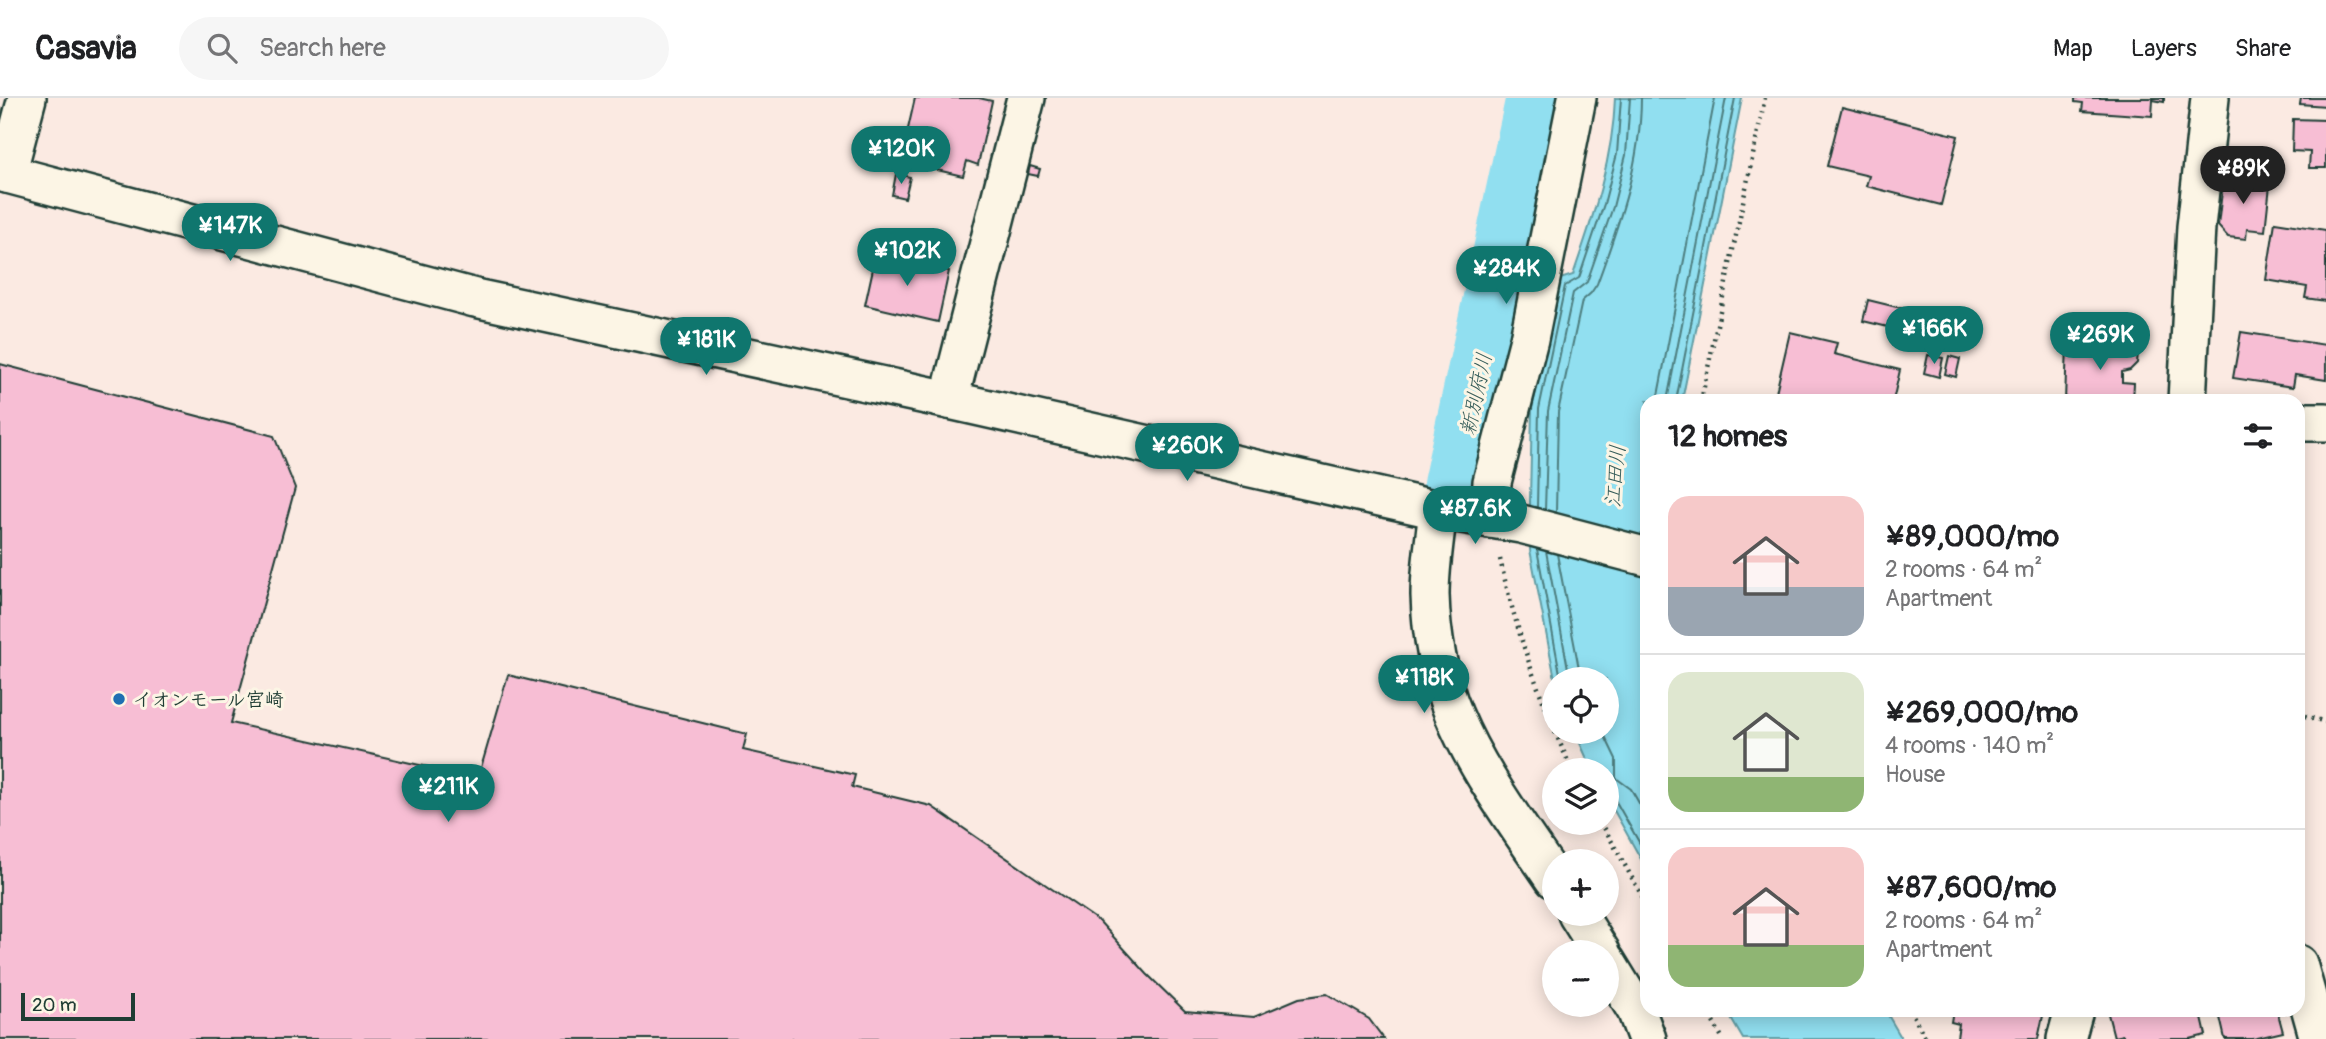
<!DOCTYPE html>
<meta charset="utf-8">
<style>
body{margin:0;font-family:Pangolin,"Klee One",sans-serif;background:#f6f6f6;color:#202124;height:100vh;display:flex;flex-direction:column;font-size:26px;white-space:nowrap}
*{box-sizing:border-box;margin:0}
p{font-size:23px;color:#757577}
.icon{flex:none;width:38px;height:38px;fill:none;stroke:currentColor;stroke-width:2;stroke-linecap:round;stroke-linejoin:round}
.map{position:relative;flex:1;overflow:hidden}
.panel{position:absolute;left:1640px;top:296px;width:665px;height:623px;display:flex;flex-direction:column;background:#fff;border-radius:21px;box-shadow:0 4px 18px #0003}
.panel>*{flex:none}
.tools{position:absolute;left:1542px;top:569px;display:grid;gap:14px}
.tools a{display:grid;place-items:center;width:77px;height:77px;border-radius:50%;background:#fff;box-shadow:0 4px 18px #0003;font-size:35px}
.scale{position:absolute;left:21px;bottom:18px;width:114px;box-sizing:border-box;padding-left:7px;border:4px solid #1f3d34;border-top:0;font-size:19px;line-height:24px;white-space:nowrap;color:#1f3d34;-webkit-text-stroke:5px #fcf5e5;paint-order:stroke}
.price{position:absolute;translate:-50% -60px;padding:0 16px;border-radius:24px;background:#0f766e;color:#fff;font-size:23px;line-height:46px;filter:drop-shadow(0 2px 4px #0008)}
.price::after{content:'';position:absolute;left:50%;top:42px;width:21px;height:16px;margin-left:-10px;background:inherit;clip-path:polygon(0 0,100% 0,50% 100%)}
.price.selected{background:#222;color:#fff}
ul{padding:0;list-style:none}
li{display:flex;align-items:center;gap:21px;height:175px;padding:0 28px}
li+li{border-top:2px solid #e0e0e0}
li span{display:grid;place-items:center;flex:none;width:196px;height:140px;border-radius:21px;color:#555}
li>.icon{margin-inline-start:auto}
span .icon{width:84px;height:84px;fill:#fffc;stroke-width:1}
li b{font-size:30px}
h2{display:flex;justify-content:space-between;align-items:center;height:84px;padding:0 28px;font-size:30px}
header{display:flex;align-items:center;gap:42px;box-sizing:border-box;height:98px;padding:0 35px;background:#fff;border-bottom:2px solid #e0e0e0}
header strong{font-size:33px}
nav{display:flex;gap:38px;margin-inline-start:auto;font-size:24px}
.search{width:490px;height:63px;background:#f6f6f6;display:flex;align-items:center;gap:18px;box-sizing:border-box;padding:0 24px;border-radius:38px;color:#757577;font-size:26px}
.map>svg:first-child{display:block}
.water{fill:#91dff0;stroke:#639ea5;stroke-width:2}
.lines{fill:none;stroke-linecap:round;stroke-linejoin:round}
.shore{stroke:#4d7e7f;stroke-width:2}
.river{stroke:#91dff0;stroke-width:68}
.building{fill:#f7bed4;stroke:#1f3d34;stroke-width:2}
.minor-casing{stroke:#1f3d34;stroke-width:42}
.path{stroke:#1f3d34;stroke-width:4.5;stroke-dasharray:2 5;stroke-linecap:butt}
.minor{stroke:#fcf5e5;stroke-width:37}
.poi-dot{fill:#1f6fb2;stroke:#fcf5e5;stroke-width:2.5}
.labels{text-anchor:middle;stroke-width:6;stroke-linejoin:round;paint-order:stroke}
.poi-label{font-size:19px;font-weight:bold;fill:#1f3d34;stroke:#fcf5e5;text-anchor:start}
.water-label{font-size:21px;font-style:italic;fill:#365d5a;stroke:#fcf5e5}
</style>
<header>
<strong>Casavia</strong>
<div class="search"><svg class="icon" aria-label="search" viewBox="0 0 24 24"><circle cx="10" cy="10" r="6"/><path d="M15 15l6 6"/></svg>Search here</div>
<nav><a>Map</a><a>Layers</a><a>Share</a></nav>
</header>
<div class="map">
<svg width="2326" height="941" viewBox="0 0 2326 941">
<rect width="100%" height="100%" fill="#fbeae2"/>
<filter id="ink" filterUnits="userSpaceOnUse"><feTurbulence type="fractalNoise" baseFrequency=".0143" numOctaves="2"/><feDisplacementMap in="SourceGraphic" scale="14" xChannelSelector="R" yChannelSelector="G"/><feConvolveMatrix kernelMatrix="1 2 1 2 8 2 1 2 1" color-interpolation-filters="sRGB"/></filter>
<g filter="url(#ink)">
<g class="water">
<path d="M1615,0H1742L1682,303H1647V772L1607,700L1606,672H1592L1575,634H1606V581H1555L1530,452V401L1532,311L1560,181L1573,177C1593,119 1613,62 1615,0Z"/>
<path d="M1726,912H1885L1902,941H1743Z"/>
</g>
<g class="lines">
<g class="shore">
<path d="M1657,303L1715,0"/>
<path d="M1667,303L1726,0"/>
<path d="M1676,303L1735,0"/>
<path d="M1537,409L1539,311L1565,188L1579,180L1604,106L1617,56L1621,0"/>
<path d="M1545,412L1548,313L1573,195L1587,184L1613,109L1626,57L1630,0"/>
<path d="M1556,414L1558,314L1582,203L1591,195L1597,186C1619,126 1641,65 1641,0"/>
<path d="M1537,451L1561,581"/>
<path d="M1546,453L1570,581"/>
<path d="M1557,456L1581,581"/>
<path d="M1603,634L1616,661V680L1631,691L1647,719"/>
<path d="M1606,699L1615,702L1647,758"/>
</g>
<path class="river" d="M1457,387L1540,0"/>
</g>
<g class="building">
<path d="M915,0H979L992,3L978,67L967,63L963,78L937,72L939,61L903,53Z"/>
<path d="M2075,0H2164V4L2153,2L2152,18L2082,13L2083,5L2075,4Z"/>
<path d="M2301,0H2326V8L2300,6Z"/>
<path d="M1842,9L1958,38L1941,107L1866,88L1869,78L1827,68Z"/>
<path d="M2293,21L2326,22V70H2309L2310,54L2292,53Z"/>
<path d="M1030,68L1040,71L1038,78L1028,76Z"/>
<path d="M896,76L910,79L905,100L892,97Z"/>
<path d="M2224,76L2249,78L2248,84L2270,87L2265,133L2247,131L2246,141L2228,139L2218,128Z"/>
<path d="M2275,124L2326,132V203L2305,200L2307,189L2266,182Z"/>
<path d="M876,157L949,173L938,224L865,207Z"/>
<path d="M1868,202L1913,213L1909,234L1863,223Z"/>
<path d="M1790,234L1837,245L1834,256L1900,272L1893,303H1774Z"/>
<path d="M2241,234L2326,247V282L2295,277L2293,289L2233,280Z"/>
<path d="M2125,242L2133,246L2138,255L2137,265L2130,272L2122,274V284L2134,285L2133,303H2065L2067,247L2110,248L2115,244Z"/>
<path d="M1928,257L1943,260L1939,279L1924,275Z"/>
<path d="M1949,258L1960,261L1956,279L1945,276Z"/>
<path d="M0,266L274,338L295,390L231,625L478,680L508,577L747,636L743,652L855,677L852,689L931,708L1100,824L1147,876L1185,913L1254,919L1299,900L1327,896L1369,921L1384,941H0Z"/>
<path d="M1953,912H2039L2044,913L2038,941H1962L1957,940L1959,926L1951,924Z"/>
<path d="M2107,912H2277L2283,934L2253,941H2225L2219,915L2202,920L2206,937L2190,941H2124L2123,937L2114,939Z"/>
</g>
<g class="lines">
<g class="minor-casing">
<g id="minor">
<path d="M0,74L475,200L949,302L1438,412L1521,426L1647,459"/>
<path d="M7,76L27,0"/>
<path d="M949,302L1026,0"/>
<path d="M2187,303L2196,129L2210,0"/>
<path d="M2298,324H2326"/>
<path d="M1438,412C1435,440 1430,469 1430,497C1431,535 1439,582 1454,617C1477,673 1520,731 1554,781"/>
<path d="M1490,421L1492,384L1529,241L1577,0"/>
<path d="M1577,816L1601,854"/>
<path d="M1606,863L1636,912L1647,941"/>
<path d="M2298,866L2319,941"/>
<path d="M2066,941L2074,912"/>
</g>
</g>
<g class="path">
<path d="M1701,303L1765,0"/>
<path d="M1500,461C1513,519 1531,576 1554,630"/>
<path d="M2298,616L2326,624"/>
<path d="M1555,634L1572,672"/>
<path d="M1601,724L1647,807"/>
<path d="M1706,912L1723,941"/>
<path d="M1910,912L1926,941"/>
</g>
<use href="#minor" class="minor"/>
</g>
</g>
<circle class="poi-dot" cx="119" cy="601" r="7"/>
<g class="labels">
<g class="poi-label">
<text x="133" y="608">イオンモール宮崎</text>
</g>
<g class="water-label">
<text transform="translate(1476 296) rotate(-78)" y="7">新別府川</text>
<text transform="translate(1615 378) rotate(-85)" y="7">江田川</text>
</g>
</g>
</svg>
<div class="tools">
<a><svg class="icon" aria-label="locate" viewBox="0 0 24 24"><circle cx="12" cy="12" r="6"/><path d="M12 2v4M12 18v4M2 12h4M18 12h4"/></svg></a>
<a><svg class="icon" aria-label="layers" viewBox="0 0 24 24"><path d="M12 4l9 5-9 5-9-5zM3 14l9 5 9-5"/></svg></a>
<a>+</a>
<a>−</a>
</div>
<div class="scale">20 m</div>
<b class="price" style="left:901px;top:88px">¥120K</b>
<b class="price selected" style="left:2243px;top:108px">¥89K</b>
<b class="price" style="left:230px;top:165px">¥147K</b>
<b class="price" style="left:907px;top:190px">¥102K</b>
<b class="price" style="left:1506px;top:208px">¥284K</b>
<b class="price" style="left:1934px;top:268px">¥166K</b>
<b class="price" style="left:2100px;top:274px">¥269K</b>
<b class="price" style="left:706px;top:279px">¥181K</b>
<b class="price" style="left:1187px;top:385px">¥260K</b>
<b class="price" style="left:1475px;top:448px">¥87.6K</b>
<b class="price" style="left:1424px;top:617px">¥118K</b>
<b class="price" style="left:448px;top:726px">¥211K</b>
<section class="panel">
<h2>12 homes<svg class="icon" aria-label="filters" viewBox="0 0 24 24"><path d="M4 7h16M4 17h16"/><circle cx="9" cy="7" r="2"/><circle cx="15" cy="17" r="2"/></svg></h2>
<ul>
<li><span style="background:linear-gradient(#f6c9c9 65%,#9aa5b1 0)"><svg class="icon" aria-label="home" viewBox="0 0 24 24"><path d="M3 11l9-7 9 7M6 9v11h12V9"/></svg></span><div><b>¥89,000/mo</b><p>2 rooms · 64 m²</p><p>Apartment</p></div></li>
<li><span style="background:linear-gradient(#dfe7d0 75%,#8fb573 0)"><svg class="icon" aria-label="home" viewBox="0 0 24 24"><path d="M3 11l9-7 9 7M6 9v11h12V9"/></svg></span><div><b>¥269,000/mo</b><p>4 rooms · 140 m²</p><p>House</p></div></li>
<li><span style="background:linear-gradient(#f6c9c9 70%,#8fb573 0)"><svg class="icon" aria-label="home" viewBox="0 0 24 24"><path d="M3 11l9-7 9 7M6 9v11h12V9"/></svg></span><div><b>¥87,600/mo</b><p>2 rooms · 64 m²</p><p>Apartment</p></div></li>
</ul>
</section>
</div>
